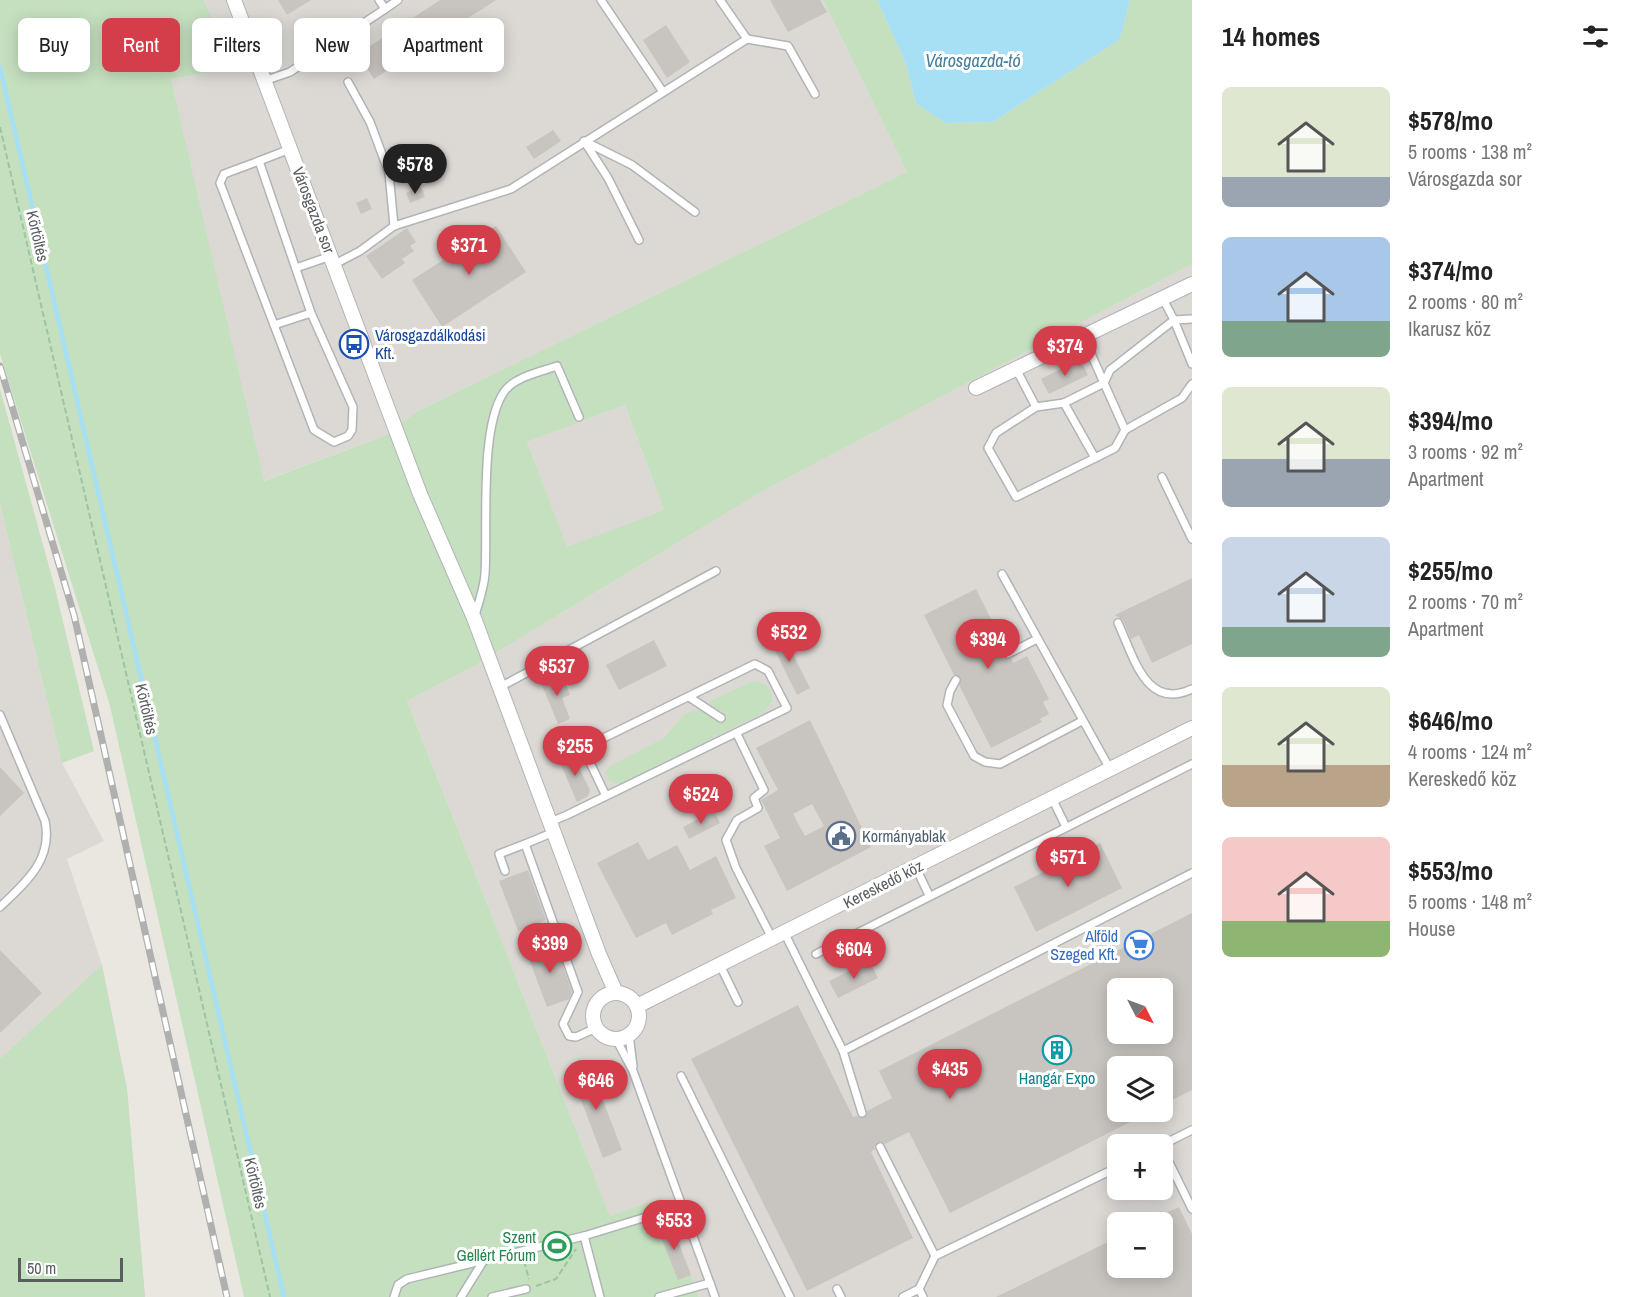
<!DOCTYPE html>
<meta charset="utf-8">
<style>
body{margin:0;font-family:"Archivo Narrow",sans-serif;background:#f6f6f6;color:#222;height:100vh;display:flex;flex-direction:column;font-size:22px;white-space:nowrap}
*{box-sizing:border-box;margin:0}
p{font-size:20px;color:#767676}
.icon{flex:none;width:33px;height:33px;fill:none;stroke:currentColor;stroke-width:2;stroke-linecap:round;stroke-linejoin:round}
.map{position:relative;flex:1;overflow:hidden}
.sheet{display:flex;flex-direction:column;background:#fff;width:450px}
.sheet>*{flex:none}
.top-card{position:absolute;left:18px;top:18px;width:570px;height:54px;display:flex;gap:12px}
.needle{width:39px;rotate:132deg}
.tools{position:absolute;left:1107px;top:978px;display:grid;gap:12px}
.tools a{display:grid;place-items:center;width:66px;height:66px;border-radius:9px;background:#fff;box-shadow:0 3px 15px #0003;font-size:30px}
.scale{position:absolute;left:18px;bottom:15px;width:105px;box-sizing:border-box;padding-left:6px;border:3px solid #595d60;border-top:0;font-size:16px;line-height:21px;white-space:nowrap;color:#595d60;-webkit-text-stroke:4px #fff;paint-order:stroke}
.price{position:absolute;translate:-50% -51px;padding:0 14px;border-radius:21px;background:#d43d4a;color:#fff;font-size:20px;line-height:39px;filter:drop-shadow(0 2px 3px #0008)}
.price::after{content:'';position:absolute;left:50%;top:36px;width:18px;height:14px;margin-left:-9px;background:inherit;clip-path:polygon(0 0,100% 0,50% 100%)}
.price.on{background:#222;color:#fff}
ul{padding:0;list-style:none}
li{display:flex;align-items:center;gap:18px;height:150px;padding:0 30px}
li span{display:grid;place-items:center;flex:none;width:168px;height:120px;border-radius:9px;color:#555}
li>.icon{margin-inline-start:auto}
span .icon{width:72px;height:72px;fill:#fffc;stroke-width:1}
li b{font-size:26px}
h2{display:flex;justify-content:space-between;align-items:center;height:72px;padding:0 30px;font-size:26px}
.pill{padding:0 21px;border-radius:9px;background:#fff;box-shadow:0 3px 15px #0003;font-size:21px;line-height:54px}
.pill.on{background:#d43d4a;color:#fff}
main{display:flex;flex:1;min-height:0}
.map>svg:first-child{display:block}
.industrial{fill:#dcd9d5;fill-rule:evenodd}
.green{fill:#c5e0bf;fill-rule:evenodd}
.water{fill:#a7dff4}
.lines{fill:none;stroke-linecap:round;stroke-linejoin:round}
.stream{stroke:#a7dff4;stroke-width:4.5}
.building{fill:#c8c4c0;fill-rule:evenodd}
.service-casing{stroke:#b1b4b7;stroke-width:10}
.minor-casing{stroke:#b1b4b7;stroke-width:16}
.path{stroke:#9cc4a1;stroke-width:2;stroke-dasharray:6 3;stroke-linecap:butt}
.service{stroke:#fff;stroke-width:7}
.minor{stroke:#fff;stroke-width:14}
.rail-casing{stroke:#afb0b0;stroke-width:7}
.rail{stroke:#fff;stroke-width:4.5;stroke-dasharray:14;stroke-linecap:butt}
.labels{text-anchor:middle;stroke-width:6;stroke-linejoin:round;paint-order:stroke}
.street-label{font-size:16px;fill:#595d60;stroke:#fff}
.transit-label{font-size:16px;fill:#164399;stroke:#fff;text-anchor:start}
.service-label{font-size:16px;fill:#4e5e75;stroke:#fff;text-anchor:start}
.shop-label{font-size:16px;fill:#366cbe;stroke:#fff;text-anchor:end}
.culture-label{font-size:16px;fill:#0d838f;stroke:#fff}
.leisure-label{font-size:16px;fill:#27864d;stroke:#fff;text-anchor:end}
.water-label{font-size:18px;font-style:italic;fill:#457d9b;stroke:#fff}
</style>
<main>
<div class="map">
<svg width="1192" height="1297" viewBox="0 0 1192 1297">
<rect width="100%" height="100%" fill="#eae7e1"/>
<g class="industrial">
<path d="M204,0H823L907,172L416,412L384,436L263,481L171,79L233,68Z"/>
<path d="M1192,264V1297H699L662,1199L610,1216L407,701L476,665L761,492ZM1118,988H1162V1034H1118ZM1118,1066H1162V1112H1118ZM1118,1144H1162V1190H1118ZM1118,1222H1162V1268H1118Z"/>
<path d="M625,405L664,510L567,548L527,442Z"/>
<path d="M0,504L62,763L104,841L67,859L102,965L127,1089L145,1297H0Z"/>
</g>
<g class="green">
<path d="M0,0H204L233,68L171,79L264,481L384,436L416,412L907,172L823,0H877L905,61L916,103L945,123L993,122L1120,39L1130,0H1192V264L761,492L476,665L407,701L610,1216L662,1198L699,1297H244L110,706L0,354ZM625,405L664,510L567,547L527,442Z"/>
<path d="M0,389L55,588L94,751L62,763L0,504Z"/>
<path d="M753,681C767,683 770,686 773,700L763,713L619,784L609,781L605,773L610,766L664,738L683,715L694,710H704L722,722L726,717L708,702Z"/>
<path d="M102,965L127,1089L145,1297H0V1059Z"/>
</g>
<path class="water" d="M877,0H1130L1120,39L993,122L945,123L916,103L905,61Z"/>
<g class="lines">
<path class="stream" d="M0,67L284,1297"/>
</g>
<g class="building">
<path d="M278,0H311L287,15Z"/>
<path d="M440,0H496L374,79L358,54Z"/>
<path d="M770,0H820L827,12L788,32Z"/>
<path d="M666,25L690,62L667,78L643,40Z"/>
<path d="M553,130L561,141L534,159L526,147Z"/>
<path d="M421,187L425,197L410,203L406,193Z"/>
<path d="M367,198L372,209L361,214L356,203Z"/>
<path d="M496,226L526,272L442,327L412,280Z"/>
<path d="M407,228L416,242L410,246L414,251L402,259L405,263L382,279L366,256Z"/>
<path d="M1080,359L1088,375L1049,394L1041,379Z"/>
<path d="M1192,578V644L1152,663L1139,635L1131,639L1123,620L1115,615Z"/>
<path d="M976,589L1006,649L1003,657L1011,659L1013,663L1027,656L1049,699L1043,702L1049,714L1040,719L1042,722L991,748L959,685L961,678L954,675L924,615Z"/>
<path d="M781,631L810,688L797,695L768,637Z"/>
<path d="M654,640L667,666L619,690L606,665Z"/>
<path d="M562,675L570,695L562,698L570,719L558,724L541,683Z"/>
<path d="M810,720L871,847L787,891L764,846L780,838L761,800L778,790L756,748ZM812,804L824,826L805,836L793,814Z"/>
<path d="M571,752L590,790L588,796L577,802L558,758Z"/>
<path d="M0,767L24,793L0,816Z"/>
<path d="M714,811L720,823L689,839L683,827Z"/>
<path d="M638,842L648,860L677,845L690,870L716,856L736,898L711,910L713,914L672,935L666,923L636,938L597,863Z"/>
<path d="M1100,843L1122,888L1036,932L1014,887Z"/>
<path d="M528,870L546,920L518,931L499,881Z"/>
<path d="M1192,913V1090L1162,1105V1066H1118V1112H1150L950,1213L909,1132L885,1144L877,1142L875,1149L871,1152L913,1238L807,1291L691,1059L798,1005L853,1117L857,1116L863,1118L867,1111L892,1098L879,1071ZM1118,988H1162V1034H1118Z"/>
<path d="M554,941L572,992L569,999L547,1007L526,951Z"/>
<path d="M0,950L42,993L0,1033Z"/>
<path d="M869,961L878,978L838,998L829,981Z"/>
<path d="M589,1064L622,1150L603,1158L570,1071Z"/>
<path d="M1179,1207L1192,1234V1297H996L1118,1237V1268H1162V1215Z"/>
<path d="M670,1221L691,1275L678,1280L657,1227Z"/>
</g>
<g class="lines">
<g class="service-casing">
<g id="service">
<path d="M601,0L663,92"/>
<path d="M385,9L398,0"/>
<path d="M747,39L788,46L815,94"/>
<path d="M264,81L290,72L385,9L379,0"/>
<path d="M348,82L370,122L389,173L394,226"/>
<path d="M259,161L311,313L353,407L352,430L348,436L334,442L314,430L220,183L224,174Z"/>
<path d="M259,161L290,149"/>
<path d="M639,240L608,178L584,141L632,165L695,212"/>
<path d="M335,264L360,251L394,226L511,189L747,39L720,0"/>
<path d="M296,268L331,256"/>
<path d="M1192,319L1174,320L1192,364"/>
<path d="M274,325L311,313"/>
<path d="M1016,369L1036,407L1064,403L1095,458L1115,448L1125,430L1104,383L1110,370L1174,320L1163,299"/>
<path d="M1064,403L1104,383L1083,336"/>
<path d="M1036,407L996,433L988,448L1016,497L1095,458"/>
<path d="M1125,430L1182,398L1192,384"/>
<path d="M1162,477L1192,539"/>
<path d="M1002,574L1110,769"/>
<path d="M475,615C479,602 484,588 485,574C488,529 479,428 504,392C514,377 540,372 557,366L579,417"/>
<path d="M1118,623C1134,657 1146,711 1192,689"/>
<path d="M1008,654L1037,639"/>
<path d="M956,680L950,691L947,705L974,756L985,762L1000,764L1082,721"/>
<path d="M500,687L716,571"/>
<path d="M689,697L721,718"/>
<path d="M0,715L45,821C53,860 26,882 0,907"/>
<path d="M737,734L764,790L754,798L758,808L737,820L726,840L736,868L773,940"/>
<path d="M1052,798L1066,827"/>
<path d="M550,822L567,815L787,708L768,671L755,664L583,748L606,796"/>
<path d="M554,832L525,844L578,992L563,1024L569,1036L576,1037L596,1028"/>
<path d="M916,868L929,895"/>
<path d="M505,871L499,854L525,844"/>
<path d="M785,934L843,1051"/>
<path d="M532,935L555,926"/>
<path d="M816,954L1192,764"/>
<path d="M720,965L738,1002"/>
<path d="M629,1035L633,1066"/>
<path d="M616,1039L633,1071L715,1297"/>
<path d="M681,1076L790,1297"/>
<path d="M862,1113L843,1051L1192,873"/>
<path d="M1162,1145L1192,1130"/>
<path d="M880,1147L935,1256"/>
<path d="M1162,1148L1192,1209"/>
<path d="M837,1289L841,1297"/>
<path d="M394,1297L398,1285L407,1279L584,1236"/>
<path d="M461,1297L484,1260"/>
<path d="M492,1297L526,1289"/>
<path d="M600,1297L584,1236L682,1206"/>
<path d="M659,1297L710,1283"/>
<path d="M903,1297L919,1289"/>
<path d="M923,1297L919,1289L935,1256L1118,1167"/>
</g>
</g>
<g class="minor-casing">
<g id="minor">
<path d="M234,0L420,494L474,618L599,954L616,993"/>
<path d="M976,388L1192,284"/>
<circle cx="616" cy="1016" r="23"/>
<path d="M637,1006L1192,728"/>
</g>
</g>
<g class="path">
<path d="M0,127L270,1297"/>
<path d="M524,1261L529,1279"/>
<path d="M536,1286L556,1279L576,1249"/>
</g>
<use href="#service" class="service"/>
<use href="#minor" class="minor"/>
<g class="rail-casing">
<path id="rail" d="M0,366L74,615L227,1297"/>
</g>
<use href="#rail" class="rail"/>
</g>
<defs>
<g id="bus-ring" transform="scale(1.5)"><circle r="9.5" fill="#fff" stroke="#1a4fb4" stroke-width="1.5"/><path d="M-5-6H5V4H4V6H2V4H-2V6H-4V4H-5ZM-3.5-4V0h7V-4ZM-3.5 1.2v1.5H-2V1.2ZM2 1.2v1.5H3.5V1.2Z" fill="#1a4fb4"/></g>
<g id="civic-ring" transform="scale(1.5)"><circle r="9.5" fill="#fff" stroke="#5c6f8a" stroke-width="1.5"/><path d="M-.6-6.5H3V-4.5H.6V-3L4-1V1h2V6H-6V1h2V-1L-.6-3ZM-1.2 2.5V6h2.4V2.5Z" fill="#5c6f8a"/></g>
<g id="supermarket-ring" transform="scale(1.5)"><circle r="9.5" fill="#fff" stroke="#3f7fe0" stroke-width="1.5"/><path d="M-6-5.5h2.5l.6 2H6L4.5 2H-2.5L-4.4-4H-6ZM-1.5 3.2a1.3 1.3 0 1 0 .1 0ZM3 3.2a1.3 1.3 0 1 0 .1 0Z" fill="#3f7fe0"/></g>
<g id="building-ring" transform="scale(1.5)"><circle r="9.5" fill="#fff" stroke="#0f9aa8" stroke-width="1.5"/><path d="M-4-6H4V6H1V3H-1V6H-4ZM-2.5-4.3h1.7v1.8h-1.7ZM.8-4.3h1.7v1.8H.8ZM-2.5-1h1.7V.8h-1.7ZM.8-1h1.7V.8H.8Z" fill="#0f9aa8"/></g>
<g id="stadium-ring" transform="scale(1.5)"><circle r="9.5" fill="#fff" stroke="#2e9e5b" stroke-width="1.5"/><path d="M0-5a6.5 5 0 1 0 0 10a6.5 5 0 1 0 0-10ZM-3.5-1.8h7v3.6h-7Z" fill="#2e9e5b"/></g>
</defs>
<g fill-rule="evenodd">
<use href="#bus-ring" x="354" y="344"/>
<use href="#civic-ring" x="841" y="836"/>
<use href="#supermarket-ring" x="1139" y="945"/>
<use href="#building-ring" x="1057" y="1050"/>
<use href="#stadium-ring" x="557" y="1246"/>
</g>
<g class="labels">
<g class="street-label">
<text transform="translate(314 210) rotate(69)" y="6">Városgazda sor</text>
<text transform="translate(38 236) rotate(77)" y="6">Körtöltés</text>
<text transform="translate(147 709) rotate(77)" y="6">Körtöltés</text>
<text transform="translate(883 884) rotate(-27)" y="6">Kereskedő köz</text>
<text transform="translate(256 1183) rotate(77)" y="6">Körtöltés</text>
</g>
<g class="transit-label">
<text x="375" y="341">Városgazdálkodási<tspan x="375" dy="18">Kft.</tspan></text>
</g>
<g class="service-label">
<text x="862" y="842">Kormányablak</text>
</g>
<g class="shop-label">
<text x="1118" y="942">Alföld<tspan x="1118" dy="18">Szeged Kft.</tspan></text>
</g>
<g class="culture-label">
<text x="1057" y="1084">Hangár Expo</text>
</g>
<g class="leisure-label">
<text x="536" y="1243">Szent<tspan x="536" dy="18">Gellért Fórum</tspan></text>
</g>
<g class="water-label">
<text x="973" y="67">Városgazda-tó</text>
</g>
</g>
</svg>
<div class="tools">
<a><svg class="needle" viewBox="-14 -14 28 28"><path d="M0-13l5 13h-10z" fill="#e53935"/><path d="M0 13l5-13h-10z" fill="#767676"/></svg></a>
<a><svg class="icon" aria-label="layers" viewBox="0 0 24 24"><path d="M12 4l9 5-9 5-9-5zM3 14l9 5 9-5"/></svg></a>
<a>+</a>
<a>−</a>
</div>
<div class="scale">50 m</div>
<b class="price on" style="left:415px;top:195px">$578</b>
<b class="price" style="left:469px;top:276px">$371</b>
<b class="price" style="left:1065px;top:377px">$374</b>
<b class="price" style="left:789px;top:663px">$532</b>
<b class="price" style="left:988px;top:670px">$394</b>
<b class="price" style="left:557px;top:697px">$537</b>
<b class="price" style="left:575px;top:777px">$255</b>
<b class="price" style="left:701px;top:825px">$524</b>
<b class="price" style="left:1068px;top:888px">$571</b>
<b class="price" style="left:550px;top:974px">$399</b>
<b class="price" style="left:854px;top:980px">$604</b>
<b class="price" style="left:950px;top:1100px">$435</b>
<b class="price" style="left:596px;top:1111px">$646</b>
<b class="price" style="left:674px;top:1251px">$553</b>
<div class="top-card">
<a class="pill">Buy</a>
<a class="pill on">Rent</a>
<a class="pill">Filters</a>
<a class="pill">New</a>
<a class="pill">Apartment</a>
</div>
</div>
<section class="sheet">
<h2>14 homes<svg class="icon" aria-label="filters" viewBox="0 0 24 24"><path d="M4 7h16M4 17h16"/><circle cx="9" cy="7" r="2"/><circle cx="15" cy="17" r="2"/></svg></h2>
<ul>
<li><span style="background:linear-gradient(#dfe7d0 75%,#9aa5b1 0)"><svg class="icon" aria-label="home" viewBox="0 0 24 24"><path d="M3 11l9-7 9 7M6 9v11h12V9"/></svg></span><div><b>$578/mo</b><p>5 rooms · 138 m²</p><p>Városgazda sor</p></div></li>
<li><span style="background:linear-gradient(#a9c7e8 70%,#7fa58c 0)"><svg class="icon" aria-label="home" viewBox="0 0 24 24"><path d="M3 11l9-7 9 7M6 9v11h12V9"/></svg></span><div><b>$374/mo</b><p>2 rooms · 80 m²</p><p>Ikarusz köz</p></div></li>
<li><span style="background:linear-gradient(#dfe7d0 60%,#9aa5b1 0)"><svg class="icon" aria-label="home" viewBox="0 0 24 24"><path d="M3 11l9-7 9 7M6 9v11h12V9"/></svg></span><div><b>$394/mo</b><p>3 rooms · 92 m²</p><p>Apartment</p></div></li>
<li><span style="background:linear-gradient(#c9d6e8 75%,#7fa58c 0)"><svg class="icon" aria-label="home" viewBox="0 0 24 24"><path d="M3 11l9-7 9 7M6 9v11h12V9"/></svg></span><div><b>$255/mo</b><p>2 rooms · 70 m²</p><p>Apartment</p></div></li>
<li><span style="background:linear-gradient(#dfe7d0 65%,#b9a48a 0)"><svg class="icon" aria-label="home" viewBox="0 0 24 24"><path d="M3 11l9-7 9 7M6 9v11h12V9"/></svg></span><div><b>$646/mo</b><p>4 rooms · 124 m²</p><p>Kereskedő köz</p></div></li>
<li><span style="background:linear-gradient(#f6c9c9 70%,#8fb573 0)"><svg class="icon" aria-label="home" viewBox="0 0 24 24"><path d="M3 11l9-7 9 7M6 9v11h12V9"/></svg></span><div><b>$553/mo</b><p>5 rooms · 148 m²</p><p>House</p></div></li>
</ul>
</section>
</main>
